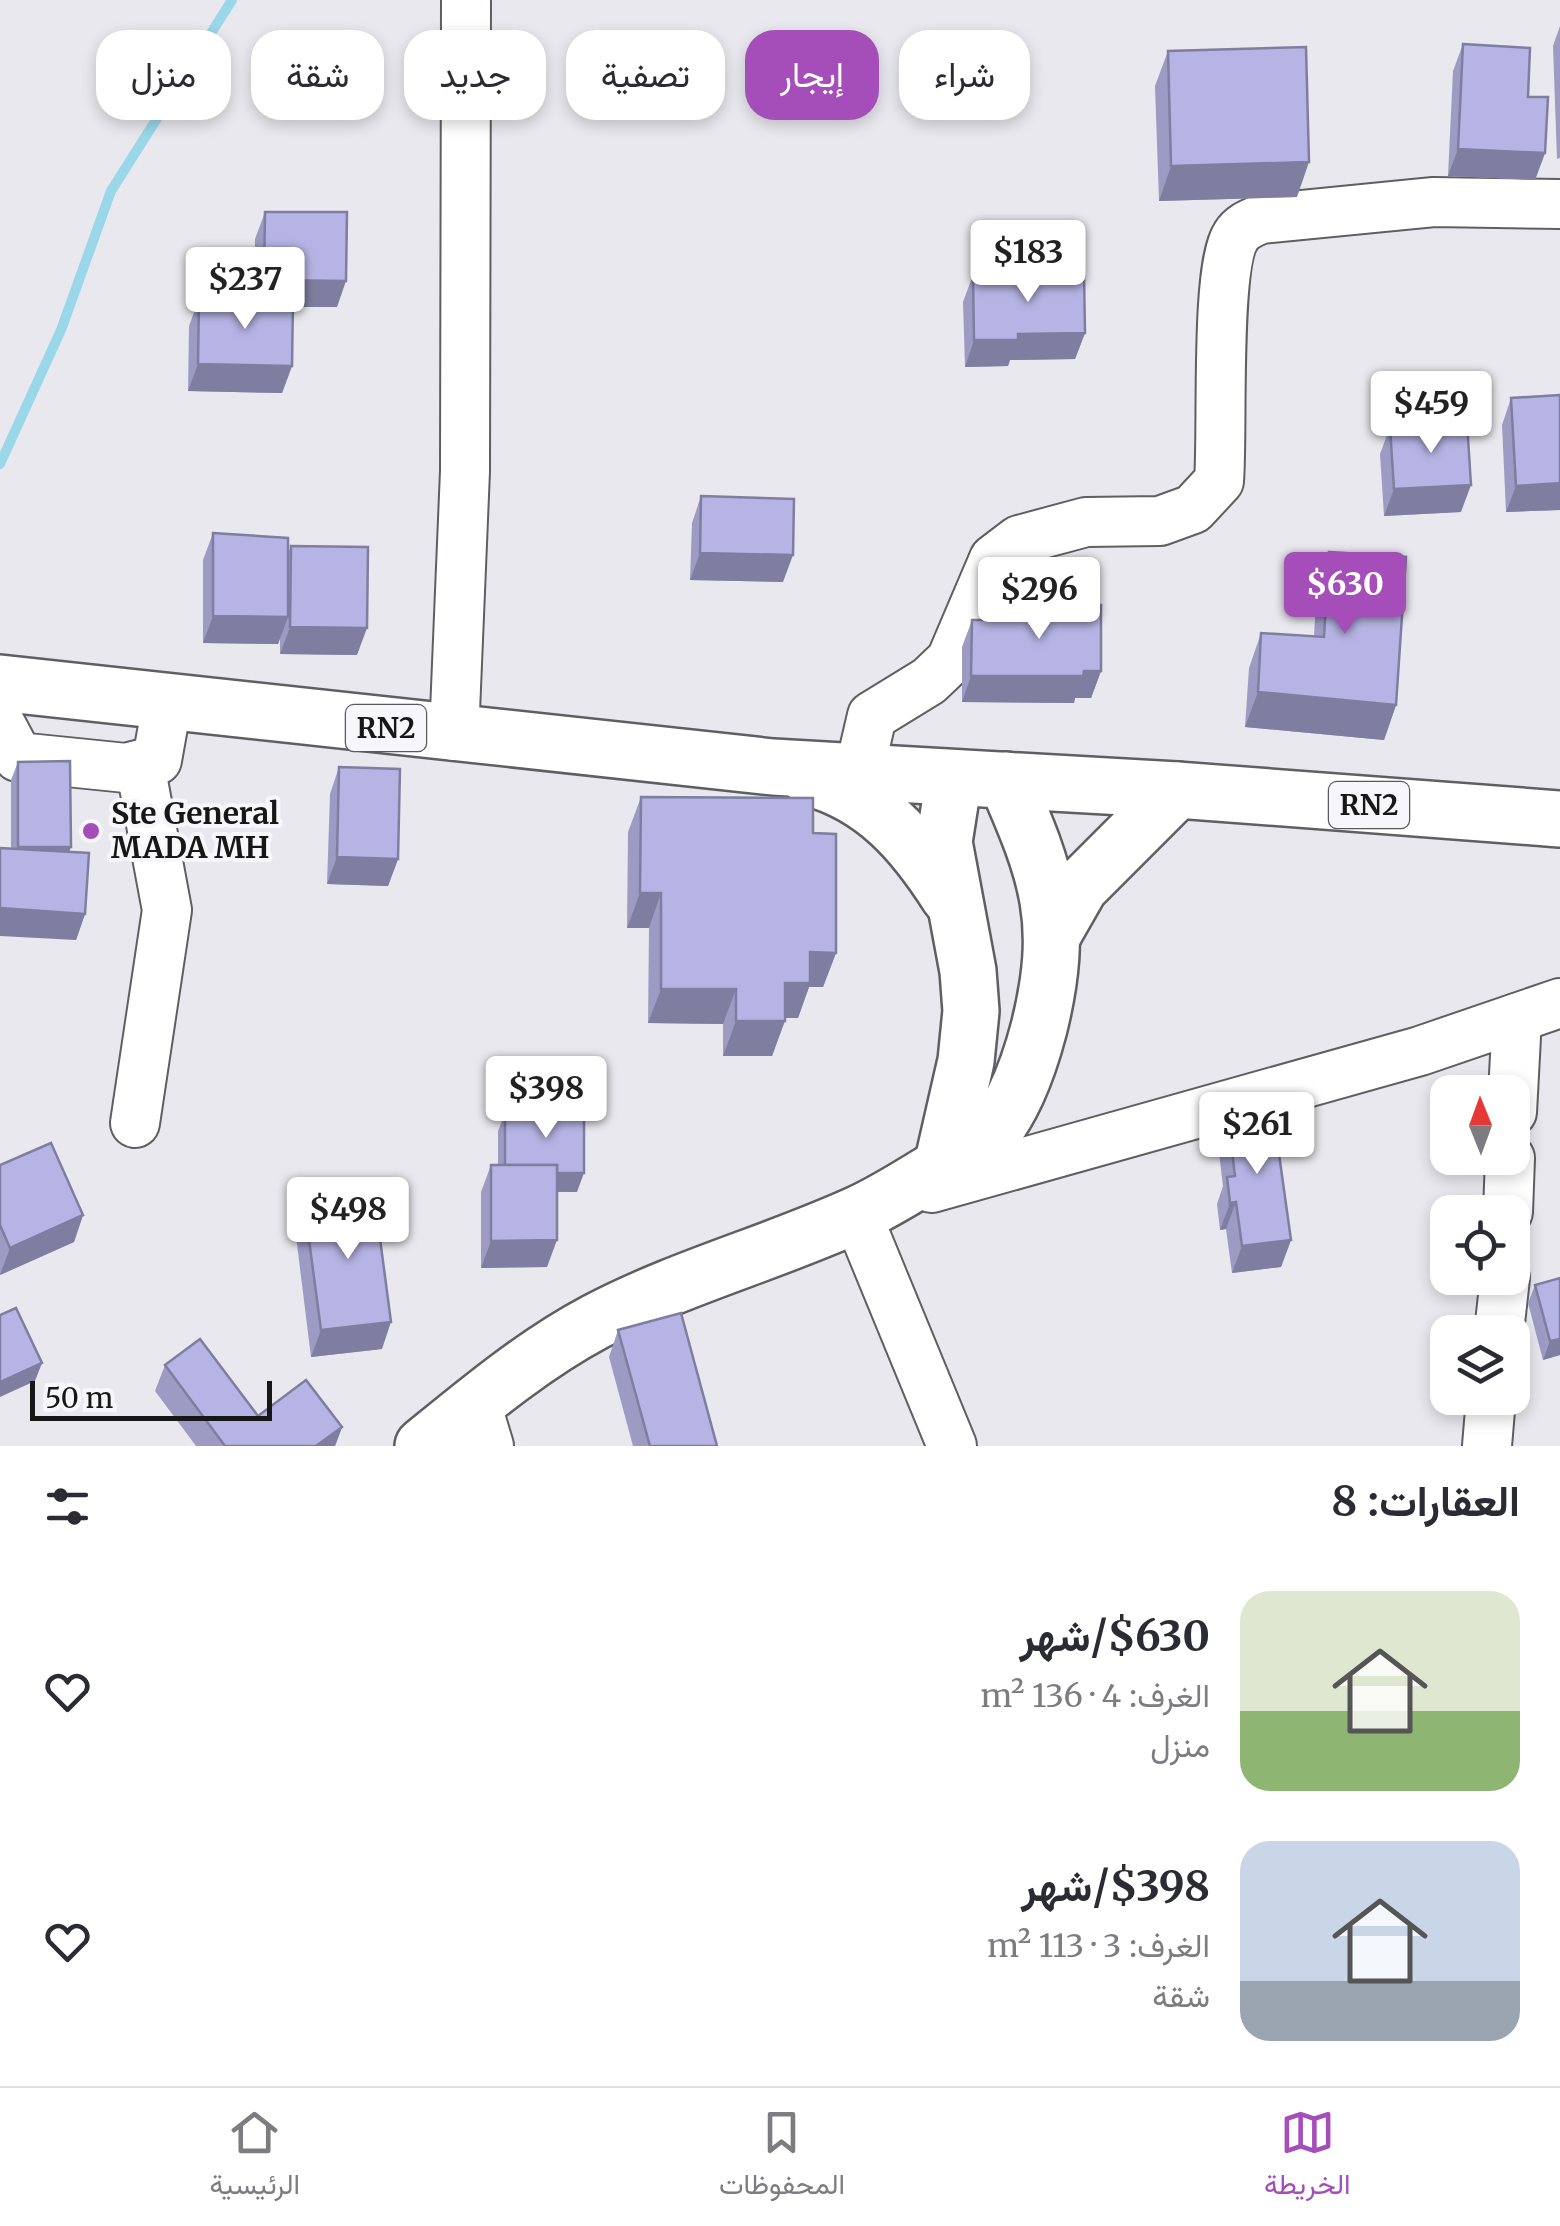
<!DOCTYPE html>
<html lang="ar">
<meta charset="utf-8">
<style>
body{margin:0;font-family:Merriweather,Vazirmatn,serif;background:#f7f7f7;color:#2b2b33;direction:rtl;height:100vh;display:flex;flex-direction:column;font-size:38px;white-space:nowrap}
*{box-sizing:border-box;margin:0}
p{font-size:32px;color:#7c7c81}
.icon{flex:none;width:55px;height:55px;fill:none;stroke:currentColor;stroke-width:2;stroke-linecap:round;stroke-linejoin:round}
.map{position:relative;height:1446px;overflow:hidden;direction:ltr}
.details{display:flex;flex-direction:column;background:#fff;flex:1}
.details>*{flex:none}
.guide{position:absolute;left:30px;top:30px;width:1000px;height:90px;direction:rtl;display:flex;gap:20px}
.needle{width:65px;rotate:359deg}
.fabs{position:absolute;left:1430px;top:1075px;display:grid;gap:20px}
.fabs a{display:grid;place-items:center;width:100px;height:100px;border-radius:20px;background:#fff;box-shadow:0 5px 15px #0003;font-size:50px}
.scale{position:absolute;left:30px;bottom:25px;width:242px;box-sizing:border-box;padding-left:10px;border:5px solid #171718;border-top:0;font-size:28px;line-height:35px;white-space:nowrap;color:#171718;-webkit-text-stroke:8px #f6f6fb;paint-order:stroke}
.price{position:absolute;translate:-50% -85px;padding:0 22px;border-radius:10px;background:#fff;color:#222;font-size:32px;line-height:65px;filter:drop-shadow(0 2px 5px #0008)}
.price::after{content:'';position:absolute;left:50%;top:60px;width:30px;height:22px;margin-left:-15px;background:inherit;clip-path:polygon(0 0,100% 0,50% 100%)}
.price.current{background:#a54db9;color:#fff}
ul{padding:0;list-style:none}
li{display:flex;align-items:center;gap:30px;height:250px;padding:0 40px}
li span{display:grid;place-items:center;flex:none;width:280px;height:200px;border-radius:30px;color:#555}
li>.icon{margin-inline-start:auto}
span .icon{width:120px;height:120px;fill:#fffc;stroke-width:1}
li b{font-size:42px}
h2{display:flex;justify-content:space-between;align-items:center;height:120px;padding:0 40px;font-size:42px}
.pill{padding:0 35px;border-radius:30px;background:#fff;box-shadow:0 5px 15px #0003;font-size:35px;line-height:90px}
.pill.current{background:#a54db9;color:#fff}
.menu{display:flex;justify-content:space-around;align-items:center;height:140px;border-top:2px solid #e1e1e2;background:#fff;font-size:28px;color:#7c7c81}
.menu a{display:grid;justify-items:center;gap:5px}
.menu .current{color:#a54db9}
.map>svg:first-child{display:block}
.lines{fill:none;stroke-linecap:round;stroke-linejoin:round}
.stream{stroke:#99d7e9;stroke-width:10}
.minor-casing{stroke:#5f5f63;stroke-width:52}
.major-casing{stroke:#5f5f63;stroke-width:60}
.minor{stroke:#fff;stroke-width:48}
.major{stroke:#fff;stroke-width:55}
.wall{fill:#9d9bc4}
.shaded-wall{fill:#7f7ea0}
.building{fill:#b6b4e4;stroke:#7f7ea0;stroke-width:2.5}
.poi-dot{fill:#a54db9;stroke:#f6f6fb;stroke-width:4}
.labels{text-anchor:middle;stroke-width:8;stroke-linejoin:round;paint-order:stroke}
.shield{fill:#f6f6fb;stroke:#5a5a5c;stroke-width:2.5}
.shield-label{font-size:28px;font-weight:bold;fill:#171718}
.poi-label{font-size:30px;font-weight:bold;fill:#171718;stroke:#f6f6fb;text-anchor:start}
</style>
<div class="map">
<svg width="1560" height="1446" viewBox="0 0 1560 1446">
<rect width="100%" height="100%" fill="#e9e8ee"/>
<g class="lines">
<path class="stream" d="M0,464L61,330L111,191L232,0"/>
<g class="minor-casing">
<g id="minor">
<path d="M0,723L18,757L126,768L157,760L167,704"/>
<path d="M454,736L465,471L466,2"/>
<path d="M859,772L872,716L929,681L951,660L994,559L1019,540L1086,522L1160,521L1193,509L1219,481C1223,432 1215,267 1236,236C1242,226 1252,223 1261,219L1434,202L1560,204"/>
<path d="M1512,1112L1517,1018"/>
<path d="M135,1123L167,910L140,765"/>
<path d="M932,1188L1420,1051L1560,1003"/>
<path d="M1508,1212L1510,1158"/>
<path d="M857,1215L952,1446"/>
<path d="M1499,1332L1505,1278"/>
<path d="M476,1403L489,1446"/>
<path d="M1487,1446L1491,1398"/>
</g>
</g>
<g class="major-casing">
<g id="major">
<path d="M0,683L773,767L1177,790L1560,819"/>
<path d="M810,778C875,796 914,842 949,897"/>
<path d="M1052,936L1080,887L1177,790"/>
<path d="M942,1166L966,1061L971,1011L968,971L944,842L954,778"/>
<path d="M423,1446C477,1402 533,1355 595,1322C680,1277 773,1253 860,1213C888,1200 912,1184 939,1168C952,1160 967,1159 979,1148C1011,1117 1028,1070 1039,1028C1065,923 1048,876 1006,780"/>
</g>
</g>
<use href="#minor" class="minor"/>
<use href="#major" class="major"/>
</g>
<g class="wall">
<path d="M1560,26V158L1557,159L1553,46Z"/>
<path d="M1463,44L1528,97L1545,153L1535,180L1448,176L1453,71Z"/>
<path d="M1168,51L1297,197L1159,201L1155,86Z"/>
<path d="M265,212L337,307H293L292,366L282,393L188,391L189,326L199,299L254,300L255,239Z"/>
<path d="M973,275L1085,333L1075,359L1010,360L1008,366L965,367L963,302Z"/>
<path d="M1560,395V510L1506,512L1502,425L1511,398Z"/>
<path d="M1390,427L1461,512L1384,516L1380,454Z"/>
<path d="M701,496L783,582L690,580L692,523Z"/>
<path d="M213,533L288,553L291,546L357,655L280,654V638L278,644L203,643V560Z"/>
<path d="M1329,552L1396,705L1384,740L1245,727L1249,668L1261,633L1314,636L1317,586Z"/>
<path d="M1012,605L1101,671L1091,698H1075L1074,703L962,702V647L972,620H1007Z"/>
<path d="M18,762L69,852L85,914L76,940L11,848V780Z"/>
<path d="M339,767L398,859L388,886L327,884L330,794Z"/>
<path d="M641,797L813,833L836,953L823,987H809L798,1018H785L772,1056H723V1024L648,1023L649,928H627L628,832Z"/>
<path d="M1227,1110L1291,1240L1281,1267L1232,1273L1226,1229L1220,1230L1217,1204L1223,1186L1217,1137Z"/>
<path d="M505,1113L577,1192H557L547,1267L481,1268V1192L491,1165H498V1131Z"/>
<path d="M0,1165L83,1215L74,1242L0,1275Z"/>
<path d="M304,1202L382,1349L311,1357L295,1228Z"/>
<path d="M1535,1285L1560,1355L1543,1360L1528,1303Z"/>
<path d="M618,1330L717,1446H633L609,1357Z"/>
<path d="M165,1365L258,1416L342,1427L335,1446H196L155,1391Z"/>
</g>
<g class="shaded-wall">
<path d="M1458,149L1545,153L1535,180L1448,176Z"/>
<path d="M1309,162L1297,197L1159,201L1171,166Z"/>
<path d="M264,280L346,281L337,307H254Z"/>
<path d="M1085,333L1075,359L1010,360L1008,366L965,367L974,340L1018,334Z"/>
<path d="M198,364L292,366L282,393L188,391Z"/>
<path d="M1560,483V510L1506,512L1516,486Z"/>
<path d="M1471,485L1461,512L1384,516L1394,489Z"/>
<path d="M700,553L793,555L783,582L690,580Z"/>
<path d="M213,616L288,617L278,644L203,643Z"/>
<path d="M290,627L367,628L357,655L280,654Z"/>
<path d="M1101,671L1091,698H1075L1074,703L962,702L971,676Z"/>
<path d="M1258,692L1396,705L1384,740L1245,727Z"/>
<path d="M18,847H71L64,865H11Z"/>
<path d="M337,857L398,859L388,886L327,884Z"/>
<path d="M640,893H661L649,928H627Z"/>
<path d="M0,908L85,914L76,940L0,936Z"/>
<path d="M810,952L836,953L823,987H809L798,1018H773L785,983Z"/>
<path d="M661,989H736L723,1024L648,1023Z"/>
<path d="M736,1021H785L772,1056H723Z"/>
<path d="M505,1173H584L577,1192L498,1191Z"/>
<path d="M1236,1202L1226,1229L1220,1230L1230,1203Z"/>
<path d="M83,1215L74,1242L0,1275L10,1248Z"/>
<path d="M557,1240L547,1267L481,1268L491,1241Z"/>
<path d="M1291,1240L1281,1267L1232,1273L1242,1246Z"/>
<path d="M391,1322L382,1349L311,1357L321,1330Z"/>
<path d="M1560,1339V1355L1543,1360L1550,1341Z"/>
<path d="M42,1363L35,1381L0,1397V1382Z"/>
<path d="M342,1427L335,1446H316Z"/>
</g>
<g class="building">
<path d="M1463,44L1530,48L1528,97H1548L1545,153L1458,149Z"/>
<path d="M1306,47L1309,162L1171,166L1168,51Z"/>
<path d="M265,212H347L346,281L264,280Z"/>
<path d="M1084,273L1085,333L1018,334V340H974L973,275Z"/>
<path d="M199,299L293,301L292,366L198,364Z"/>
<path d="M1560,395V483L1516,486L1511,398Z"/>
<path d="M1467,422L1471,485L1394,489L1390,427Z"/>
<path d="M701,496L794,499L793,555L700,553Z"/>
<path d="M213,533L288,538V617L213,616Z"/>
<path d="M291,546L368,547L367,628L290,627Z"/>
<path d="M1329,552L1406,557L1396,705L1258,692L1261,633L1324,637Z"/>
<path d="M1012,605H1101V671H1084L1083,676H971L972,620H1012Z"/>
<path d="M70,761L71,847H18V762Z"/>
<path d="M339,767L400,769L398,859L337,857Z"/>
<path d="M641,797L813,798V833L836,834V953L810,952V983H785V1021H736V989H661V893H640Z"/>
<path d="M0,848L89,853L85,914L0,908Z"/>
<path d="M1272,1104L1291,1240L1242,1246L1236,1202L1230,1203L1227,1177L1235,1176L1227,1110Z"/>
<path d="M505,1113L584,1114V1173H557V1165H505Z"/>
<path d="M51,1143L83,1215L10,1248L0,1225V1165Z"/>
<path d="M491,1165H557V1240L491,1241Z"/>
<path d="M374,1193L391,1322L321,1330L304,1202Z"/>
<path d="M1560,1278V1339L1550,1341L1535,1285Z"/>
<path d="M16,1308L42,1363L0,1382V1315Z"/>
<path d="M681,1313L717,1446H650L618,1330Z"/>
<path d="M200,1339L258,1416L306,1380L342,1427L316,1446H225L165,1365Z"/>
</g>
<circle class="poi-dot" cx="91" cy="831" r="10"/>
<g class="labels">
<g class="shield">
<rect x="346" y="705" width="80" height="46" rx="8"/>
<rect x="1329" y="782" width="80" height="46" rx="8"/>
</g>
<g class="shield-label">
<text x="386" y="738">RN2</text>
<text x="1369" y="815">RN2</text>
</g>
<g class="poi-label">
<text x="111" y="824">Ste General<tspan x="111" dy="34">MADA MH</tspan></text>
</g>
</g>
</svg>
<div class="fabs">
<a><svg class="needle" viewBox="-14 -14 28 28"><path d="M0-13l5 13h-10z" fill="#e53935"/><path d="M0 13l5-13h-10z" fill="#7c7c81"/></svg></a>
<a><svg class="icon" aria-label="locate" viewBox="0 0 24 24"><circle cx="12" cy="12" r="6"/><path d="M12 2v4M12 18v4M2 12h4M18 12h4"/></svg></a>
<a><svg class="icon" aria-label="layers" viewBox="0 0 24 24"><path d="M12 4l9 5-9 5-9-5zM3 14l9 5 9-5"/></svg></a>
</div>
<div class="scale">50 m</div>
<b class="price" style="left:1028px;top:305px">$183</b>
<b class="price" style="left:245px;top:332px">$237</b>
<b class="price" style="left:1431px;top:456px">$459</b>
<b class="price current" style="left:1345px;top:637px">$630</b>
<b class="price" style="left:1039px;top:642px">$296</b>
<b class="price" style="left:546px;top:1141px">$398</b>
<b class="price" style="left:1257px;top:1177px">$261</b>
<b class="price" style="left:348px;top:1262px">$498</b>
<div class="guide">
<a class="pill">شراء</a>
<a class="pill current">إيجار</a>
<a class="pill">تصفية</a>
<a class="pill">جديد</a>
<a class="pill">شقة</a>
<a class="pill">منزل</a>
</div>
</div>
<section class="details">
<h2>العقارات: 8<svg class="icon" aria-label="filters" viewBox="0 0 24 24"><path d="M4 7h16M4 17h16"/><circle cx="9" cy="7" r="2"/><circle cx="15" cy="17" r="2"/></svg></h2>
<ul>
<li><span style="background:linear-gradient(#dfe7d0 60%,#8fb573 0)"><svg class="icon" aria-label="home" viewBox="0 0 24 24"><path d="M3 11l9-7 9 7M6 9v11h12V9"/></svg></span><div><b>$630/شهر</b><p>الغرف: 4 · 136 m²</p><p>منزل</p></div><svg class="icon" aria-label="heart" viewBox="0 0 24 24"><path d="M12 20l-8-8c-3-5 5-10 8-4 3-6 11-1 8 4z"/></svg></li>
<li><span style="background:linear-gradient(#c9d6e8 70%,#9aa5b1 0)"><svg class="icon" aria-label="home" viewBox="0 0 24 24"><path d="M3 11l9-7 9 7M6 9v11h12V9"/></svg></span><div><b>$398/شهر</b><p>الغرف: 3 · 113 m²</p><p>شقة</p></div><svg class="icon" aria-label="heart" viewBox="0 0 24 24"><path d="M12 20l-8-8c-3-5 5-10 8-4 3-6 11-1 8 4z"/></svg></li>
</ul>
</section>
<nav class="menu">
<a class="current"><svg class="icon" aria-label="map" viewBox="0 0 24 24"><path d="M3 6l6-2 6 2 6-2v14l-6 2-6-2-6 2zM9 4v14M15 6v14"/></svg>الخريطة</a>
<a><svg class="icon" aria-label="saved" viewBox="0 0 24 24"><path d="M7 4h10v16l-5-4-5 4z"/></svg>المحفوظات</a>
<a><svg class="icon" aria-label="home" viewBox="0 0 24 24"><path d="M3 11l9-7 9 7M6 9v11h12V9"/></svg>الرئيسية</a>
</nav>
